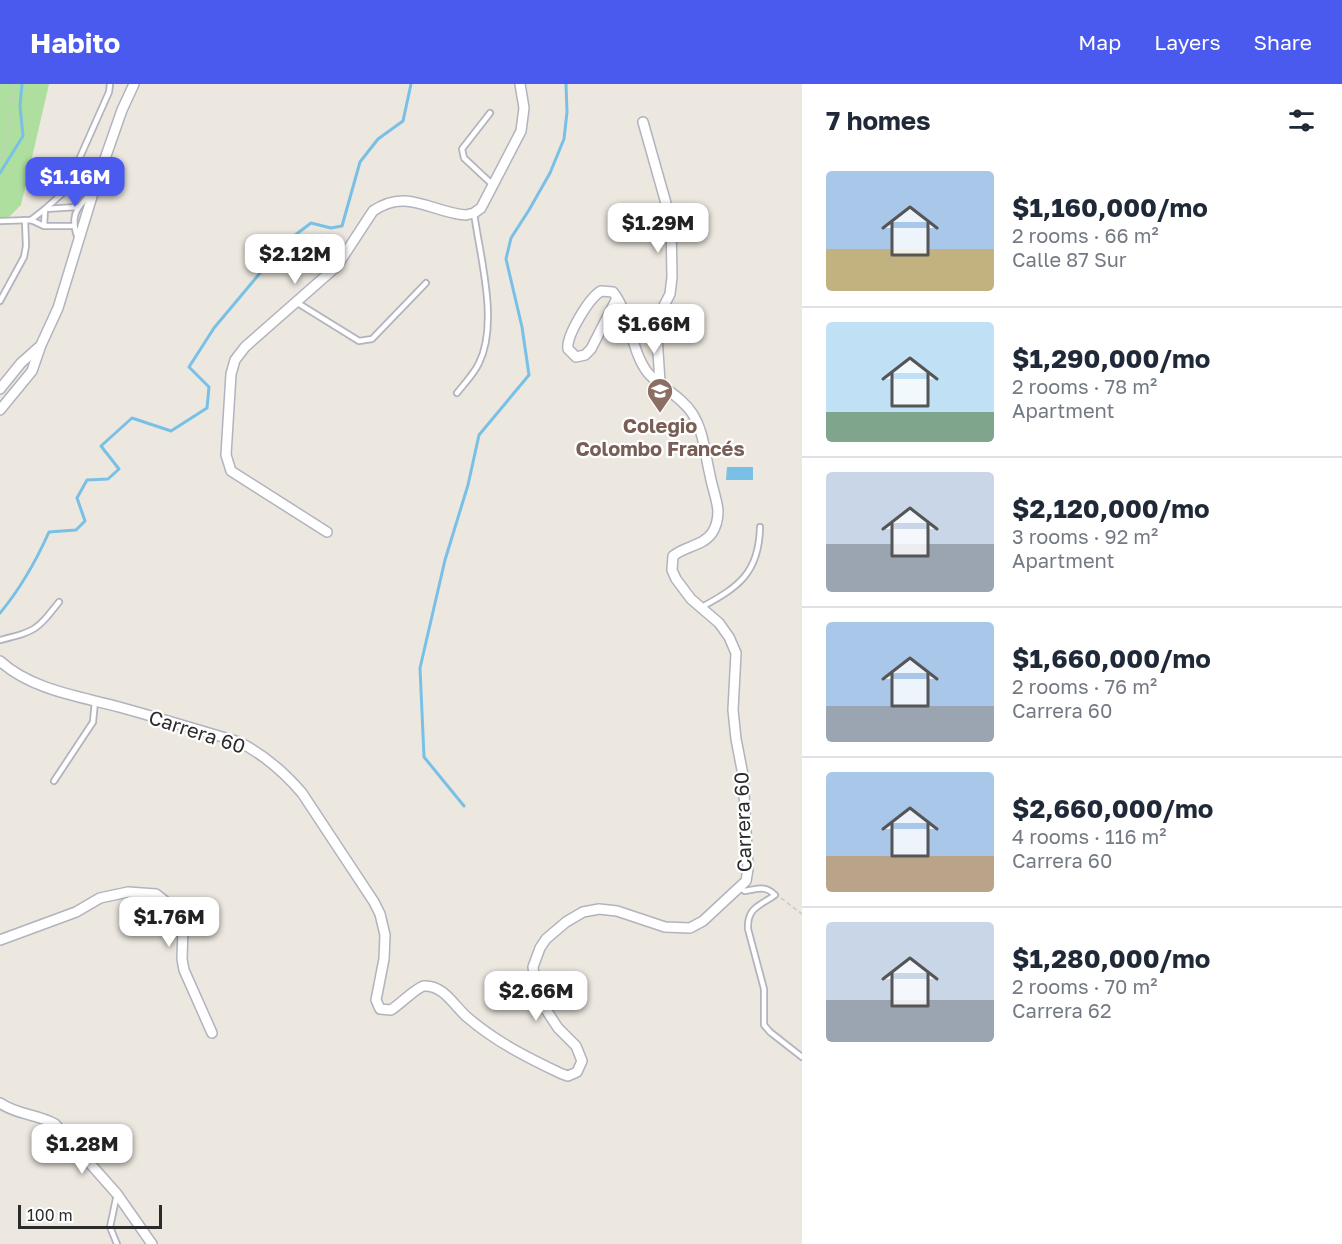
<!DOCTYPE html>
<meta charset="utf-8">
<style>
body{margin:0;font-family:"Golos Text",sans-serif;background:#f6f6f7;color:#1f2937;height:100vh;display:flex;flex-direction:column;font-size:22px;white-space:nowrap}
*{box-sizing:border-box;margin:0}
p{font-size:20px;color:#747a83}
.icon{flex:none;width:33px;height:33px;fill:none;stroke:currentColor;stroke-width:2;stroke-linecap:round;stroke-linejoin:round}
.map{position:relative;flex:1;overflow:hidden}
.details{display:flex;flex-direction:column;background:#fff;width:540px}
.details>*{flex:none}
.scale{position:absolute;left:18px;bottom:15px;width:144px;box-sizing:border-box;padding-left:6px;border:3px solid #2b2b2b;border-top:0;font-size:16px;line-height:21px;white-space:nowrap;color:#2b2b2b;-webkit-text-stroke:4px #fff;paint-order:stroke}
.price{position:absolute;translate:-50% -51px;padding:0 14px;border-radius:12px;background:#fff;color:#222;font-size:20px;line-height:39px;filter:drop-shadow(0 2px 3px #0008)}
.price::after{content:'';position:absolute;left:50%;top:36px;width:18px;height:14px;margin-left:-9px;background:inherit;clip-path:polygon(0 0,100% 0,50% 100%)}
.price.on{background:#4a5aee;color:#fff}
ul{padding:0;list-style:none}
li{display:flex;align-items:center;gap:18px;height:150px;padding:0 24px}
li+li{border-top:2px solid #e0e1e3}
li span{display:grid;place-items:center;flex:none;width:168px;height:120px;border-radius:6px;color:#555}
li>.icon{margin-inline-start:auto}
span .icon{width:72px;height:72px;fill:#fffc;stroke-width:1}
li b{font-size:26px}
h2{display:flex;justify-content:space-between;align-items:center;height:72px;padding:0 24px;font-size:26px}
header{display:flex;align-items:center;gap:36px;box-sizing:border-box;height:84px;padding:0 30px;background:#4a5aee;color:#fff}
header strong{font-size:28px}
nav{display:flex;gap:33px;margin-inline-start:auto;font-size:21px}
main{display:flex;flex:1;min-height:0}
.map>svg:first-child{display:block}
.green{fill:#afdf9f}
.water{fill:#79c0e7}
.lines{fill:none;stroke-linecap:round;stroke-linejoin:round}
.stream{stroke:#79c0e7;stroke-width:3}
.lane-casing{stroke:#b2b3be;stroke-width:8}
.street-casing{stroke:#b2b3be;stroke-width:12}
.path{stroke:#c8c8c8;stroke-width:1.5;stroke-dasharray:4.5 3;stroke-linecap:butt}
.lane{stroke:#fff;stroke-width:4.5}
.street{stroke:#fff;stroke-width:9}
.labels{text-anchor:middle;stroke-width:4.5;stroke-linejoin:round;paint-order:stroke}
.education-label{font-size:20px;font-weight:bold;fill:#785e54;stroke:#fff}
.street-label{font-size:20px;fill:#2b2b2b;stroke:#fff}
</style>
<header>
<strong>Habito</strong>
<nav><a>Map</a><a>Layers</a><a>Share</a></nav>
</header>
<main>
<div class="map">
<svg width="802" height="1160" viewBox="0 0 802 1160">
<rect width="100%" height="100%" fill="#ece7df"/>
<path class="green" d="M0,0H49L21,121L0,142Z"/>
<path class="water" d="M727,383H753V396H726Z"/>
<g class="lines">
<g class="stream">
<path d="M0,89L23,52L20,22L22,0"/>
<path d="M0,529C21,504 36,477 49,448L76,446L85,437L77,414L87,396L108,395L119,385L101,362L132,334L171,347L207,324L209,303L189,283L214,244L286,158L311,139L331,144L342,142L360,78L378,55L403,37L411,0"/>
<path d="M464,722L424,673L420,584L445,476L468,401L479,351L529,291L522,243L506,175L511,154L529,126L550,89L564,55L567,28L566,0"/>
</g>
<g class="lane-casing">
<g id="lane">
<path d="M490,29L462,65L464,74L494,102"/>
<path d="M31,136L45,125L77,123"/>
<path d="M0,137L31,136L44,142H73"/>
<path d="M44,142L45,125L65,107L109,8L110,0"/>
<path d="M78,155C70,134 75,125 90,110"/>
<path d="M0,217L24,173L26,162L25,136"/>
<path d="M296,218L359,257L372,255L426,199"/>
<path d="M457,309C464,300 474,290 479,279C499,239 480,173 474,129"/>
<path d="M700,524C739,503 759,489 760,443"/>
<path d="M0,556C36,547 36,547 59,518"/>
<path d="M54,697L93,638L95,617"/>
<path d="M740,804L745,807C758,805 765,801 775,811C760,822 747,823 748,845L764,905V941L770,948L802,973"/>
<path d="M117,1110L110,1143L117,1160"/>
</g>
</g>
<g class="street-casing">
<g id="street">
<path d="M643,38L671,137L672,193L670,210L656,237L660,298"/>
<path d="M0,305L21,279L39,263"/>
<path d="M0,326L32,287L41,261L58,224L94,106L122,26L134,0"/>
<path d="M327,448L231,387L226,371L231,290L235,276L245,263L337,182L373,127C407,103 432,129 466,131L474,129L481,124L521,47L524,24L520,0"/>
<path d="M0,577C32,606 79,612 119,623C159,634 199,646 239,658C263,670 284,688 302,709L374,818L380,830L385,851L384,875L376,916L380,925L391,926C399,921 417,903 424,902C444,901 454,922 467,933C496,958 528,974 562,990L568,992L577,988L582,977L576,962L558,944L537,912L533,883L540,864L546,855L566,838L583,828L599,825L617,827L665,843L690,844L703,837L746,797L748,785L743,691L736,655L733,626L736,569L729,553L719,539L691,515L676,495L672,486L673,472C685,462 703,462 712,449C716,443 718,434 718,427C717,415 712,403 710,391C705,371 704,347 692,329C681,312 660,303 648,289C631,268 631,231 613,208L601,207C589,214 566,252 568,265L576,273L585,271L591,265L617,214"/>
<path d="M0,856L76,828L100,814L128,808L156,810L165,817L180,836L183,843L182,875L184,886L212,949"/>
<path d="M0,1019C17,1031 37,1030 55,1040L117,1110L152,1160"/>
</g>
</g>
<g class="path">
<path d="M0,74L3,73L15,0"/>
<path d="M781,814L802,830"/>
</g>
<use href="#lane" class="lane"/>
<use href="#street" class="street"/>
</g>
<defs>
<g id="school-pin" transform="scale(1.35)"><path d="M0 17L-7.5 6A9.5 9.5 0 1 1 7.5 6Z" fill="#8d6e63" stroke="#fff"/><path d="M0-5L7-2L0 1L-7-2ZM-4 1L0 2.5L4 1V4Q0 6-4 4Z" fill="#fff"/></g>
</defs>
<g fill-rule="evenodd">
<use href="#school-pin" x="660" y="307"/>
</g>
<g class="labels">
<g class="education-label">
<text x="660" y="349">Colegio<tspan x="660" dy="23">Colombo Francés</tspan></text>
</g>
<g class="street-label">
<text transform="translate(197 648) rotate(18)" y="7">Carrera 60</text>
<text transform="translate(743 738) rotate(-92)" y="7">Carrera 60</text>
</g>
</g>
</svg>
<div class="scale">100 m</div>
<b class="price on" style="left:75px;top:124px">$1.16M</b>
<b class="price" style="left:658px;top:170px">$1.29M</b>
<b class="price" style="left:295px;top:201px">$2.12M</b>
<b class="price" style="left:654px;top:271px">$1.66M</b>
<b class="price" style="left:169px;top:864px">$1.76M</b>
<b class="price" style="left:536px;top:938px">$2.66M</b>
<b class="price" style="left:82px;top:1091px">$1.28M</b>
</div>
<section class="details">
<h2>7 homes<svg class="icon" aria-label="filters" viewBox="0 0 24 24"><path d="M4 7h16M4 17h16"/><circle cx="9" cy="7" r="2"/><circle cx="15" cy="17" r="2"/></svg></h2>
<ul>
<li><span style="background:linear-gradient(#a9c7e8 65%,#c2b280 0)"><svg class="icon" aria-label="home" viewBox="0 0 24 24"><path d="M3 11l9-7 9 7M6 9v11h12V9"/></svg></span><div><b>$1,160,000/mo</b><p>2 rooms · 66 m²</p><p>Calle 87 Sur</p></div></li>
<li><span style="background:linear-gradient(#bfe0f5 75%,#7fa58c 0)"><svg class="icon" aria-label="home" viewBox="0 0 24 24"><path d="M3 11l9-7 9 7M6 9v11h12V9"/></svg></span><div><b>$1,290,000/mo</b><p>2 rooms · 78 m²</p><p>Apartment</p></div></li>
<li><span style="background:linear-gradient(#c9d6e8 60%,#9aa5b1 0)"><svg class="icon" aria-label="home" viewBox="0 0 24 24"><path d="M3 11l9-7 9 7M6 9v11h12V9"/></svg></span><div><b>$2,120,000/mo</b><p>3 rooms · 92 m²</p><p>Apartment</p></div></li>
<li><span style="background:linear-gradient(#a9c7e8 70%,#9aa5b1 0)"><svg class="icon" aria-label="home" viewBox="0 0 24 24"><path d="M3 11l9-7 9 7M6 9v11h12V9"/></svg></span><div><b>$1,660,000/mo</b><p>2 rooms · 76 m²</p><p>Carrera 60</p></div></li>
<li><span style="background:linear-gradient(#a9c7e8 70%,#b9a48a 0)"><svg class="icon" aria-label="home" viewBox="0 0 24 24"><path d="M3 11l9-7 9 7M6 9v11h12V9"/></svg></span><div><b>$2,660,000/mo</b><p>4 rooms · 116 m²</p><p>Carrera 60</p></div></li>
<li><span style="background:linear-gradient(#c9d6e8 65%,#9aa5b1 0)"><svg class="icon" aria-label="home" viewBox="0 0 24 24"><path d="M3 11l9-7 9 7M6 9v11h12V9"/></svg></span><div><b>$1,280,000/mo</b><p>2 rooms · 70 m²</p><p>Carrera 62</p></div></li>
</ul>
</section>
</main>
